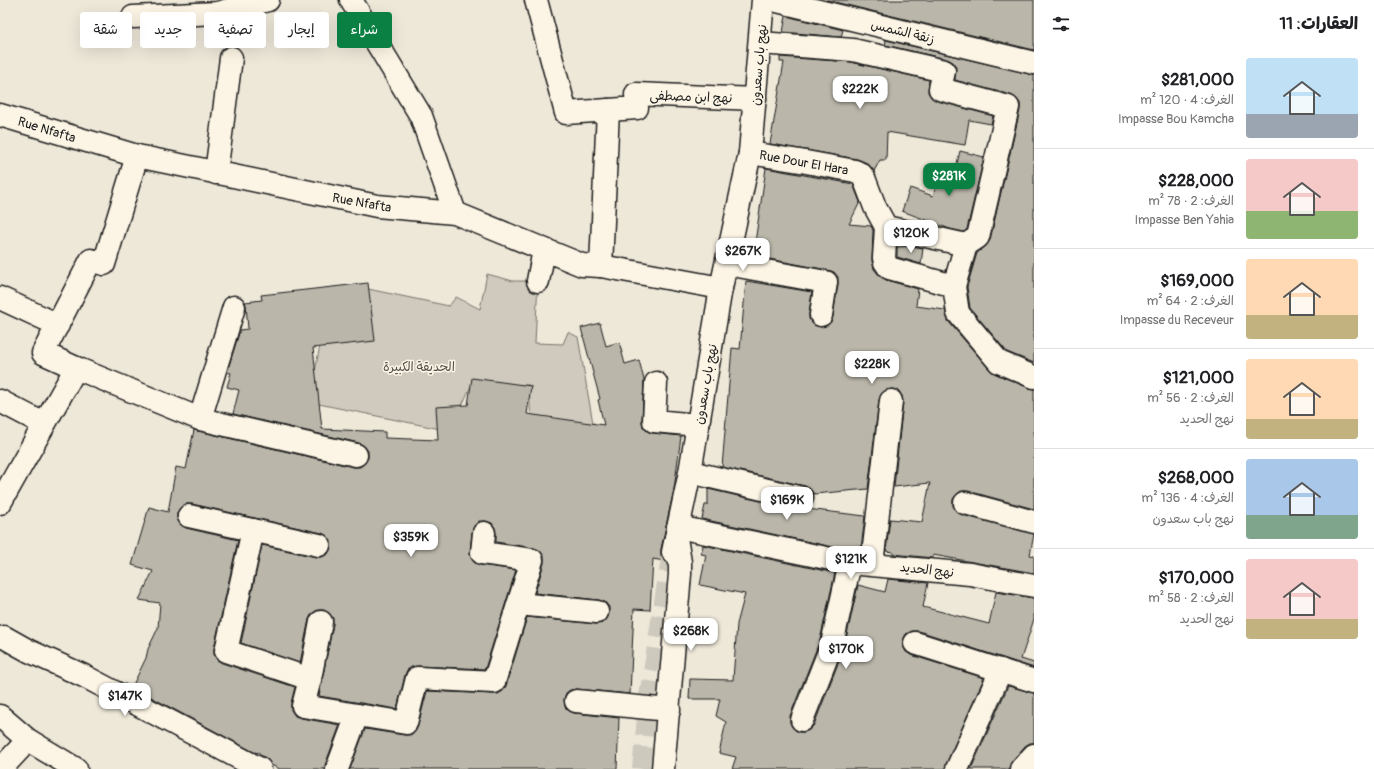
<!DOCTYPE html>
<html lang="ar">
<meta charset="utf-8">
<style>
body{margin:0;font-family:Pangolin,"Playpen Sans Arabic",sans-serif;background:#f2f2f2;color:#202124;direction:rtl;height:100vh;display:flex;flex-direction:column;font-size:15px;white-space:nowrap}
*{box-sizing:border-box;margin:0}
p{font-size:13px;color:#757577}
.icon{flex:none;width:22px;height:22px;fill:none;stroke:currentColor;stroke-width:2;stroke-linecap:round;stroke-linejoin:round}
.map{position:relative;flex:1;overflow:hidden;direction:ltr}
.details{display:flex;flex-direction:column;background:#fff;width:340px}
.details>*{flex:none}
.guide{position:absolute;left:12px;top:12px;width:380px;height:36px;direction:rtl;display:flex;gap:8px}
.price{position:absolute;translate:-50% -34px;padding:0 9px;border-radius:8px;background:#fff;color:#222;font-size:13px;line-height:26px;filter:drop-shadow(0 1px 2px #0008)}
.price::after{content:'';position:absolute;left:50%;top:24px;width:12px;height:9px;margin-left:-6px;background:inherit;clip-path:polygon(0 0,100% 0,50% 100%)}
.price.on{background:#0b8043;color:#fff}
ul{padding:0;list-style:none}
li{display:flex;align-items:center;gap:12px;height:100px;padding:0 16px}
li+li{border-top:1px solid #e0e0e0}
li span{display:grid;place-items:center;flex:none;width:112px;height:80px;border-radius:4px;color:#555}
li>.icon{margin-inline-start:auto}
span .icon{width:48px;height:48px;fill:#fffc;stroke-width:1}
li b{font-size:17px}
h2{display:flex;justify-content:space-between;align-items:center;height:48px;padding:0 16px;font-size:17px}
.tag{padding:0 14px;border-radius:4px;background:#fff;box-shadow:0 4px 16px #0002;font-size:14px;line-height:36px}
.tag.on{background:#0b8043;color:#fff}
main{display:flex;flex:1;min-height:0}
.map>svg:first-child{display:block}
.green{fill:#cfcabd;stroke:#76736c}
.building{fill:#bab6aa;stroke:#1c1c1c}
.lines{fill:none;stroke-linecap:round;stroke-linejoin:round}
.major-tunnel{stroke:#cec9bd;stroke-width:22;stroke-dasharray:22 11;stroke-linecap:butt}
.minor-casing{stroke:#1c1c1c;stroke-width:25}
.major-casing{stroke:#1c1c1c;stroke-width:25}
.minor{stroke:#fcf5e5;stroke-width:22}
.major{stroke:#fcf5e5;stroke-width:22}
.labels{text-anchor:middle;stroke-width:3;stroke-linejoin:round;paint-order:stroke}
.street-label{font-size:13px;fill:#1c1c1c;stroke:#fcf5e5}
.park-label{font-size:13px;fill:#52504c;stroke:#fcf5e5}
</style>
<main>
<section class="details">
<h2>العقارات: 11<svg class="icon" aria-label="filters" viewBox="0 0 24 24"><path d="M4 7h16M4 17h16"/><circle cx="9" cy="7" r="2"/><circle cx="15" cy="17" r="2"/></svg></h2>
<ul>
<li><span style="background:linear-gradient(#bfe0f5 70%,#9aa5b1 0)"><svg class="icon" aria-label="home" viewBox="0 0 24 24"><path d="M3 11l9-7 9 7M6 9v11h12V9"/></svg></span><div><b>$281,000</b><p>الغرف: 4 · 120 m²</p><p>Impasse Bou Kamcha</p></div></li>
<li><span style="background:linear-gradient(#f6c9c9 65%,#8fb573 0)"><svg class="icon" aria-label="home" viewBox="0 0 24 24"><path d="M3 11l9-7 9 7M6 9v11h12V9"/></svg></span><div><b>$228,000</b><p>الغرف: 2 · 78 m²</p><p>Impasse Ben Yahia</p></div></li>
<li><span style="background:linear-gradient(#ffd9b3 70%,#c2b280 0)"><svg class="icon" aria-label="home" viewBox="0 0 24 24"><path d="M3 11l9-7 9 7M6 9v11h12V9"/></svg></span><div><b>$169,000</b><p>الغرف: 2 · 64 m²</p><p>Impasse du Receveur</p></div></li>
<li><span style="background:linear-gradient(#ffd9b3 75%,#c2b280 0)"><svg class="icon" aria-label="home" viewBox="0 0 24 24"><path d="M3 11l9-7 9 7M6 9v11h12V9"/></svg></span><div><b>$121,000</b><p>الغرف: 2 · 56 m²</p><p>نهج الحديد</p></div></li>
<li><span style="background:linear-gradient(#a9c7e8 70%,#7fa58c 0)"><svg class="icon" aria-label="home" viewBox="0 0 24 24"><path d="M3 11l9-7 9 7M6 9v11h12V9"/></svg></span><div><b>$268,000</b><p>الغرف: 4 · 136 m²</p><p>نهج باب سعدون</p></div></li>
<li><span style="background:linear-gradient(#f6c9c9 75%,#c2b280 0)"><svg class="icon" aria-label="home" viewBox="0 0 24 24"><path d="M3 11l9-7 9 7M6 9v11h12V9"/></svg></span><div><b>$170,000</b><p>الغرف: 2 · 58 m²</p><p>نهج الحديد</p></div></li>
</ul>
</section>
<div class="map">
<svg width="1034" height="769" viewBox="0 0 1034 769">
<rect width="100%" height="100%" fill="#eee8d9"/>
<filter id="ink" filterUnits="userSpaceOnUse"><feTurbulence type="fractalNoise" baseFrequency=".025" numOctaves="2"/><feDisplacementMap in="SourceGraphic" scale="8" xChannelSelector="R" yChannelSelector="G"/><feConvolveMatrix kernelMatrix="1 2 1 2 8 2 1 2 1" color-interpolation-filters="sRGB"/></filter>
<g filter="url(#ink)">
<path class="green" d="M487,274L513,281H538L535,343L563,344L568,332L578,337L594,429L531,424L529,385L471,386L450,431L309,402L322,335L368,289L449,306L456,297L480,309Z"/>
<g class="building">
<path d="M826,0H1034V50Z"/>
<path d="M786,16L843,30L841,37L783,32Z"/>
<path d="M886,40L1034,75V363L1007,352L970,308L967,287L977,253L985,247L990,240L1020,110V103L1016,98L1011,95L955,80L956,67L953,62L947,59L885,45Z"/>
<path d="M780,57L851,62L929,80L928,92L932,98L937,101L993,116L991,124L969,120L965,145L887,132L886,160H880L874,171L867,163L857,159L770,144L784,62H780Z"/>
<path d="M960,151L984,157L967,229L964,232L950,229L902,211L910,188L933,196L937,183L951,188Z"/>
<path d="M766,168L853,184L860,202L849,224L871,226L873,230L872,261L874,269L879,275L886,280L918,289L916,306L945,310L948,321L990,370L994,373L1029,388L1034,389V509L968,491H961L957,494L953,499V506L956,511L962,515L1034,534L1030,555L1034,556V573L933,555V558L893,554V552L886,551L890,519L922,522L930,483L894,487L903,402L902,396L899,391L893,389L886,390L881,394L879,400L868,489L814,494L810,489L805,486L722,467L732,348L740,349L746,281L812,292L809,313V319L814,325L820,327L826,326L831,322L833,317L838,284V277L834,272L828,270L753,256Z"/>
<path d="M912,246L923,248L921,264L897,257V247Z"/>
<path d="M368,283L375,341L313,348L322,429L385,432V438L438,440L436,407L468,405L472,378L531,386L527,414L604,425L598,400L600,399L581,328L600,323L606,346L619,342L625,364L639,360L644,380L642,420L643,427L647,431L652,433L681,436L674,489L661,549V555L664,561L653,559L650,610L634,609L630,694L577,689L570,690L566,693L564,699L565,707L569,711L574,713L619,718L617,769H350L365,729L404,735H410L415,732L418,726L427,691L493,694H498L503,691L506,686L527,617L596,624L602,623L607,619L609,613V607L605,602L599,600L535,593L544,563V556L540,551L534,548L496,542V534L495,528L492,523L486,521H479L474,526L472,532L470,552L471,558L475,563L480,565L516,570L485,669L418,666L412,667L407,670L405,675L397,709L319,696L333,624V618L329,613L324,610H317L312,614L309,619L300,663L241,643L262,545L316,557H322L328,554L331,548V541L327,536L322,533L192,504H185L180,508L177,513V519L181,525L186,528L238,540L214,648V655L217,660L222,663L295,687L291,703V710L295,716L301,718L340,725L325,765V769H280L271,765L266,758L259,754L260,753L254,752L132,687L146,658L148,649L158,628L160,603L139,600L153,571L132,565L149,507L168,512L176,467L186,469L194,430L353,467H360L365,463L368,458V451L364,446L359,443L233,414L239,390L227,387L231,373L227,372L240,330L248,329L246,305L245,302L262,300L261,295Z"/>
<path d="M708,489L799,510L807,509L865,516L861,549L858,548L857,551H852L702,519L705,505H708Z"/>
<path d="M703,545L835,573L820,640L790,716V722L792,727L798,732H804L809,730L814,725L844,648L858,585L885,592L888,579L928,583L923,607L989,624L996,592L1034,598V619L1021,659L1034,663V668L919,631H912L906,634L903,640V646L906,652L911,655L984,678L946,764L945,769H732L736,757L719,753L726,722L716,716L720,699H689L690,679L733,680L737,624L745,594L700,585L706,555L701,554Z"/>
<path d="M1008,686L1034,693V743H1030L1025,746L1012,761L1009,769H971Z"/>
</g>
<g class="lines">
<path class="major-tunnel" d="M643,769L650,697L673,552"/>
<g class="minor-casing">
<g id="minor">
<path d="M351,0L421,116L455,213"/>
<path d="M536,0L566,113L637,108L636,94L755,99"/>
<path d="M773,0L1034,63"/>
<path d="M133,17L217,13L268,0"/>
<path d="M760,43L853,50L944,71L940,89L1008,107L978,237L966,245"/>
<path d="M0,115L137,156L377,206L455,213L582,265L601,266L721,288"/>
<path d="M750,153L806,162L855,171L861,174L864,178L875,207L886,227L966,245"/>
<path d="M137,156L104,264L91,260L43,353L76,368L200,419L356,455"/>
<path d="M216,173L231,58"/>
<path d="M886,227L884,258L885,262L889,268L954,286L966,245"/>
<path d="M727,264L826,282L821,315"/>
<path d="M601,266L608,110"/>
<path d="M538,281L544,250"/>
<path d="M954,286L958,313L999,362L1034,377"/>
<path d="M0,298L58,325"/>
<path d="M656,383L654,421L698,425"/>
<path d="M0,401L44,424"/>
<path d="M200,419L234,307"/>
<path d="M690,472L802,498"/>
<path d="M0,503L76,368"/>
<path d="M965,503L1034,522"/>
<path d="M189,516L319,545"/>
<path d="M678,527L850,563L970,574L1034,586"/>
<path d="M253,530L226,651L310,679"/>
<path d="M872,564L891,401"/>
<path d="M519,604L597,612"/>
<path d="M321,622L310,679L303,706L406,723L417,678L494,682L532,560L482,553L484,533"/>
<path d="M4,637L29,651L84,676L260,769"/>
<path d="M915,643L1034,681"/>
<path d="M576,701L669,710"/>
<path d="M0,716L28,740L76,769"/>
<path d="M802,720L832,644L850,563"/>
<path d="M1,769L28,740"/>
<path d="M337,769L357,715"/>
<path d="M663,769L680,574V562L676,538"/>
<path d="M957,769L1001,670"/>
<path d="M1021,769L1034,755"/>
</g>
</g>
<g class="major-casing">
<path id="major" d="M673,552L690,472L721,288L750,153L763,0"/>
</g>
<use href="#minor" class="minor"/>
<use href="#major" class="major"/>
</g>
</g>
<g class="labels">
<g class="street-label">
<text transform="translate(903 31) rotate(14)" y="5">زنقة الشمس</text>
<text transform="translate(758 65) rotate(-85)" y="5">نهج باب سعدون</text>
<text transform="translate(691 96) rotate(2)" y="5">نهج ابن مصطفى</text>
<text transform="translate(47 129) rotate(17)" y="5">Rue Nfafta</text>
<text transform="translate(804 162) rotate(10)" y="5">Rue Dour El Hara</text>
<text transform="translate(362 202) rotate(10)" y="5">Rue Nfafta</text>
<text transform="translate(705 384) rotate(-80)" y="5">نهج باب سعدون</text>
<text transform="translate(927 569) rotate(6)" y="5">نهج الحديد</text>
</g>
<g class="park-label">
<text x="419" y="371">الحديقة الكبيرة</text>
</g>
</g>
</svg>
<b class="price" style="left:860px;top:110px">$222K</b>
<b class="price on" style="left:949px;top:197px">$281K</b>
<b class="price" style="left:911px;top:254px">$120K</b>
<b class="price" style="left:743px;top:272px">$267K</b>
<b class="price" style="left:872px;top:385px">$228K</b>
<b class="price" style="left:787px;top:521px">$169K</b>
<b class="price" style="left:411px;top:558px">$359K</b>
<b class="price" style="left:851px;top:580px">$121K</b>
<b class="price" style="left:691px;top:652px">$268K</b>
<b class="price" style="left:846px;top:670px">$170K</b>
<b class="price" style="left:125px;top:717px">$147K</b>
<div class="guide">
<a class="tag on">شراء</a>
<a class="tag">إيجار</a>
<a class="tag">تصفية</a>
<a class="tag">جديد</a>
<a class="tag">شقة</a>
</div>
</div>
</main>
